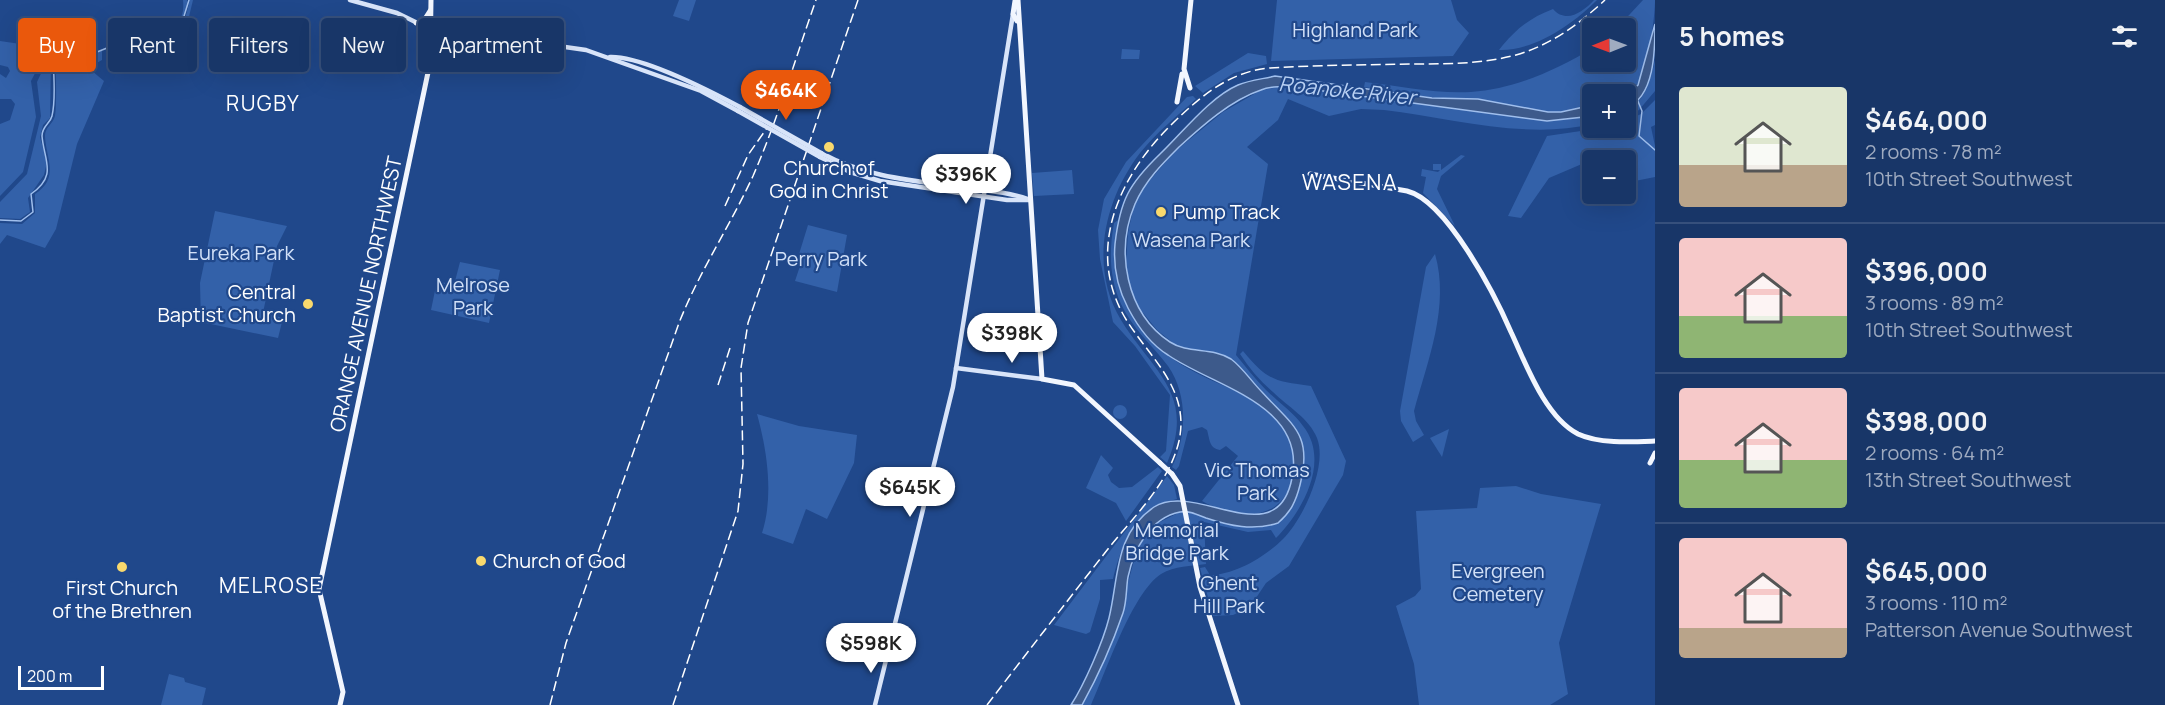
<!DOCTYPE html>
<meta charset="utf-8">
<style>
body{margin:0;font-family:Manrope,sans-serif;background:#254171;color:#f1f3f6;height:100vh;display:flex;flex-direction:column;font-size:22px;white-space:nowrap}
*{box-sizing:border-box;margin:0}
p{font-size:20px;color:#9fabc0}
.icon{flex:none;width:33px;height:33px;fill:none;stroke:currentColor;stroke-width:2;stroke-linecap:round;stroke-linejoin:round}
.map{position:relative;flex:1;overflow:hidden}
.sheet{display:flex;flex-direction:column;background:#183668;width:510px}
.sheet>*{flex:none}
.hud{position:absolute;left:18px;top:18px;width:570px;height:54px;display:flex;gap:12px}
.needle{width:39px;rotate:269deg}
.fabs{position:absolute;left:1582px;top:18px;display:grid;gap:12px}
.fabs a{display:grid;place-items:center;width:54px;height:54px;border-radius:6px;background:#183668;box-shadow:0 6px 24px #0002,0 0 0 2px #36507c;font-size:30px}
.scale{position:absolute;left:18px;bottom:15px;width:86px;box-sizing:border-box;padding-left:6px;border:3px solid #fff;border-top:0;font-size:16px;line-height:21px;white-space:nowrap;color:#fff;-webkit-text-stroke:4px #20488b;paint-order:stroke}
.price{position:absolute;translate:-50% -51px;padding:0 14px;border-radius:21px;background:#fff;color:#222;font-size:20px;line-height:39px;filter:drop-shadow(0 2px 3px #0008)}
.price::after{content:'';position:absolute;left:50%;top:36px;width:18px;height:14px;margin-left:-9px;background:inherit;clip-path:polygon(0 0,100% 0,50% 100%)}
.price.current{background:#ea580c;color:#fff}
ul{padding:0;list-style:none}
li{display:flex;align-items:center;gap:18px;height:150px;padding:0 24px}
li+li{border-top:2px solid #36507c}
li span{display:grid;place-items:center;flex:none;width:168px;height:120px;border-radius:6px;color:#555}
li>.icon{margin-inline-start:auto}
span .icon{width:72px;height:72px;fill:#fffc;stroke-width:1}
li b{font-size:26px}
h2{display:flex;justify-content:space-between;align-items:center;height:72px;padding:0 24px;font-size:26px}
.pill{padding:0 21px;border-radius:6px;background:#183668;box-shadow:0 6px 24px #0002,0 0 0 2px #36507c;font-size:21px;line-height:54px}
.pill.current{background:#ea580c;color:#fff}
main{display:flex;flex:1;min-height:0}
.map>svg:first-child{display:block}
.green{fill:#3361a9}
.water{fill:#3d5a8b;stroke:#a0bfed;stroke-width:1.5}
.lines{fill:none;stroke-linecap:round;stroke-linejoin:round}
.stream{stroke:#a0bfed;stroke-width:1.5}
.secondary{stroke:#d8e4f9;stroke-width:4.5}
.primary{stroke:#f2f6fe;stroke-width:5}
.rail{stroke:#fff;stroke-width:1.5;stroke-dasharray:10 4.5;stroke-linecap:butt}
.secondary-bridge{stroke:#d8e4f9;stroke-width:4.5}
.primary-bridge{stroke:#f2f6fe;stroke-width:5}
.poi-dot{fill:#f9d96d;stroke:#20488b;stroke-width:2}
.labels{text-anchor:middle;stroke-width:4.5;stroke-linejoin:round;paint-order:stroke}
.park-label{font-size:20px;fill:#d2e1f8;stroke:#20488b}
.poi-label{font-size:20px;fill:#fff;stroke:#20488b}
.street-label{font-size:20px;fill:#fff;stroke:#20488b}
.water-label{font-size:21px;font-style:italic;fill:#b8d0f3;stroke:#20488b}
.neighbourhood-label{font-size:21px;letter-spacing:1.5px;fill:#fff;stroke:#20488b}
.quarter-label{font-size:22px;letter-spacing:1.5px;fill:#fff;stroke:#20488b}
</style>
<main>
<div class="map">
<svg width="1655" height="705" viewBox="0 0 1655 705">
<rect width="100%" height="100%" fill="#20488b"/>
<g class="green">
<path d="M183,0H187L188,3L179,29L161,35L153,41L134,45L141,33C148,36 152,34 160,32C177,26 185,20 183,0Z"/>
<path d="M190,0H193L187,25L163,61L121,55V48L134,49L154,44L182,30Z"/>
<path d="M679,0H696L689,21L673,16Z"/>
<path d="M1277,0H1451L1457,20L1469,33L1453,56L1271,61Z"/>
<path d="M1594,0H1597C1573,24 1535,51 1499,50C1515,30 1529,18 1553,9C1566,24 1583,12 1594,0Z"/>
<path d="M1643,0H1655C1655,19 1647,89 1626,95C1616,97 1603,95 1593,94V105L1561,112H1548L1478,99H1442L1364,87L1365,82C1399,86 1436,94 1471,92C1515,89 1556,70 1593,48V62H1626V28H1617Z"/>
<path d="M0,41L48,48L31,81L36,117L23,172L0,196V124L10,120L15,104L11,99H0V74L6,78L10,71L8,67L0,65Z"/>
<path d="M1122,49L1140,50L1139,59H1121Z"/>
<path d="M102,50V60L93,65L92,71L104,81L77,144L56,229L45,248L7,235L0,244V223L22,224L35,213V194C60,178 46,159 45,136C45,127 53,124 55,116C57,105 56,73 55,61L58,56L64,53L82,60Z"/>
<path d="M51,52L56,53L51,61L50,118L43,125L40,137L47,162L44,175L28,198L30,212L20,219L0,218V202L27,174L41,116L37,82Z"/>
<path d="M1248,53L1266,56L1267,64L1234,73L1203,93L1195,86Z"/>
<path d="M1655,60V91L1639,110L1626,116V109C1646,103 1651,77 1655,60Z"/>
<path d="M1279,87L1407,101L1547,121L1593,116V124C1525,140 1452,118 1384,110L1361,109L1329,116L1288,99L1278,120L1247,147L1268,164L1236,355C1246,367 1255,379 1266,390C1278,402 1293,412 1303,426C1331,461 1302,512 1276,538L1271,530L1248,532L1204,522L1206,564C1191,566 1175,566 1161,574C1132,593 1106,672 1091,705H1082L1113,639L1136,553L1147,532L1156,524L1180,512H1189L1223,524L1258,528L1278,523L1295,503L1305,467L1289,420L1236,363L1178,347L1157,330L1139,308L1131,291L1126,264L1128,233L1134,205L1145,186L1174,152L1223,112L1261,90Z"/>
<path d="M1193,96L1196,99C1177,116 1156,133 1140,153C1104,200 1089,267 1121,320C1152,371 1197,394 1167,463L1160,457L1166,451L1170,395L1135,346L1113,322L1100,259L1098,230L1104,199L1126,162L1187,97Z"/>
<path d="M1655,100V125L1651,127L1655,146V177L1630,182L1626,160H1623L1620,154L1596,158L1549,178L1521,218L1508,216L1547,136L1601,128H1626V121L1641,114Z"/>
<path d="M1461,155L1465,156L1441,176L1437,189L1455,226L1423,193L1426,177L1421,176L1422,169L1438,172L1440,170H1433V164H1441V170Z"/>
<path d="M1072,170L1074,194L1034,196L1032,173Z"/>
<path d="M215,211L287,226L277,246L264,308V313L283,318L278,338L201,322L200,283Z"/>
<path d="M1118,220C1116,233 1114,247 1114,261C1115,271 1120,281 1124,291C1141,340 1167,360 1213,381C1241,393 1274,408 1289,436C1295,448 1294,460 1293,472C1287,523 1238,521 1202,501L1238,456L1226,446L1220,450C1209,448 1210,440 1207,430L1202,427L1188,431L1179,466L1176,470L1172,467C1187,437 1188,394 1168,366C1152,345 1132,328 1121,304C1109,277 1109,251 1114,223Z"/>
<path d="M808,225L847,235L837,292L795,281L800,266L796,264Z"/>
<path d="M1435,254C1450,306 1428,360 1414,411L1416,421L1424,435L1413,442L1401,421L1400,411L1426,267Z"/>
<path d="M460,262L500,270L489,323L431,310L437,281L454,285Z"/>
<path d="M1243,351C1268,381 1274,381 1311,386L1346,461L1343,475L1289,566L1266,583L1250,607L1233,615L1213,616L1200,568L1205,567L1210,575C1235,575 1266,556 1283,539C1303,519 1328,466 1317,438C1309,418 1288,407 1273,392C1260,381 1249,368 1240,354Z"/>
<circle cx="1120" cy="412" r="7"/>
<path d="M757,414L799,426L857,435L854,463L827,519L806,509L793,544L762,533C774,496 767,450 757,414Z"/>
<path d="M1449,429L1442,457L1430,438Z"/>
<path d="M1101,455L1113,468L1108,475L1111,482L1119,488L1132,487L1158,467L1162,471L1126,521L1116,503L1086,488Z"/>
<path d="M1167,476L1174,485L1177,499C1136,508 1122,542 1113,579L1100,580V599L1090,632L1086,634L1054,625Z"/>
<path d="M1516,486L1541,494L1601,504L1559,643L1568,694L1550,705H1419L1414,664L1396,606L1415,596L1421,589L1416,511L1477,508L1480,488Z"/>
<path d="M169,674L184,678L185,682L206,688L202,705H161Z"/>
</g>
<g class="water">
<path d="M1655,24C1655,50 1655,97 1626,108V95L1638,85Z"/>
<path d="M1275,76L1432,98L1478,99L1548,112H1561L1593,105V116L1547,121L1301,88C1288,87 1273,85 1261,90C1231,100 1202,126 1179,147C1162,164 1145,181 1135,204C1115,251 1126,313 1170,342C1188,354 1212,347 1231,359C1242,367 1252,382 1262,392C1293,426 1313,434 1300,485C1296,501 1291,512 1278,523C1253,531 1230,526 1206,518C1198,515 1189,510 1180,512C1150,518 1134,549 1128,577C1126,588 1127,601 1123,613C1112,645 1098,676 1082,705H1071C1084,685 1103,642 1109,618C1119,577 1114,534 1154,507C1195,480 1277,556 1292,478C1307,404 1214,387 1168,355C1150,344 1138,327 1128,308C1118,289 1113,266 1115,244C1120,200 1129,184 1160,154C1183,132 1210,97 1238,85C1250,80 1263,79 1275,76Z"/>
</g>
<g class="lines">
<g class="stream">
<path d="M1637,99L1642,111L1639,136L1655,150"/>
<path d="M0,220L21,221L33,212L31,194C58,175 44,161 42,136C42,126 50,124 52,116C55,103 54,75 53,61L57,54L63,51L87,56L117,44L134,47L153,42L162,35L180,29L189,0"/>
</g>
<g class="secondary">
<path d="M350,0L397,13L446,37L487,47L558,46L586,50L701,91L738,111"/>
<path d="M610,57C643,56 710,91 740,107"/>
<path d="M821,153C867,178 917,181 968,188C988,191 1009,192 1028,199"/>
<path d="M820,157L850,172L880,181L1007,200H1030"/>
<path d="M956,368L1042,379"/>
<path d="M875,705L953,387L1013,14"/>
</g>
<g class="primary">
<path d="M1018,0L1042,379L1074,385L1160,463"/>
<path d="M1015,1L1013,14L1017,21"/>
<path d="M416,23L423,22L430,11"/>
<path d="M432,47L436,40L446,37"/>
<path d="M1190,88L1184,69L1191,0"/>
<path d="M1177,102L1182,74"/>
<path d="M1310,174L1407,191C1447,201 1495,295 1511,332C1526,364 1545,417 1578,434C1599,444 1632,442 1655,441"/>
<path d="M1650,463L1655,453"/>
<path d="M1172,474L1180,486L1200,587L1238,705"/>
<path d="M340,705L343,692L319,589L430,63L431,0"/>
</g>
<g class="rail">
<path d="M725,206L748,155L767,128"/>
<path d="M718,385L730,348"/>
<path d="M550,705L566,643L679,323C699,272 730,226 753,176C778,119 795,59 816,0"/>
<path d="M673,705L738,511L743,464L741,368L748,323L858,0"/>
<path d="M987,705C1026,654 1065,604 1104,554C1130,520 1169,485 1179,441C1190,390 1152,360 1127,321C1085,254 1117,180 1167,129C1196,100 1228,71 1270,68C1317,65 1365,65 1412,64C1447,64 1482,64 1516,55C1551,45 1579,24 1605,0"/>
</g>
<g class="secondary-bridge">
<path d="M740,107L821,153"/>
<path d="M738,111L820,157"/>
</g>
<path class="primary-bridge" d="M1160,463L1172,474"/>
</g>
<g class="poi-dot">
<circle cx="829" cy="147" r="6"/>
<circle cx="1161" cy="212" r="6"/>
<circle cx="308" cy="304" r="6"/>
<circle cx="481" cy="561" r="6"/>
<circle cx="122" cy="567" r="6"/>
</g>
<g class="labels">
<g class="park-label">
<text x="1355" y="37">Highland Park</text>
<text x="1191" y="247">Wasena Park</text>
<text x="241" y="260">Eureka Park</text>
<text x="821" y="266">Perry Park</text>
<text x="473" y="292">Melrose<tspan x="473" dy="23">Park</tspan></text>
<text x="1257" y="477">Vic Thomas<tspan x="1257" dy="23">Park</tspan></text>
<text x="1177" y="537">Memorial<tspan x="1177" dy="23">Bridge Park</tspan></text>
<text x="1498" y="578">Evergreen<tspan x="1498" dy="23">Cemetery</tspan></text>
<text x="1229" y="590">Ghent<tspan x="1229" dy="23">Hill Park</tspan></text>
</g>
<g class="poi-label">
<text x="829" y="175">Church of<tspan x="829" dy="23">God in Christ</tspan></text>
<text x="1173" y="219" text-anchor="start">Pump Track</text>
<text x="296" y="299" text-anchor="end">Central<tspan x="296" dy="23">Baptist Church</tspan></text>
<text x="493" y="568" text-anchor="start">Church of God</text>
<text x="122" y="595">First Church<tspan x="122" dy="23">of the Brethren</tspan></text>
</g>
<g class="street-label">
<text transform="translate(366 294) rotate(-78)" y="7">ORANGE AVENUE NORTHWEST</text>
</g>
<g class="water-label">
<text transform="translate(1347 91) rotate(6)" y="7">Roanoke River</text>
</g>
<g class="neighbourhood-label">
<text x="263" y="111">RUGBY</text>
<text x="271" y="593">MELROSE</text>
</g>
<g class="quarter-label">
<text x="1350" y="190">WASENA</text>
</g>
</g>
</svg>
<div class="fabs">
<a><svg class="needle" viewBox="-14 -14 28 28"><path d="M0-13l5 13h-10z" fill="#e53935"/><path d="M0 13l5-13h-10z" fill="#9fabc0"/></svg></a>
<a>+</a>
<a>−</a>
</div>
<div class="scale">200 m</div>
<b class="price current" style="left:786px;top:121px">$464K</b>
<b class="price" style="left:966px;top:205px">$396K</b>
<b class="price" style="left:1012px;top:364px">$398K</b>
<b class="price" style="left:910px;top:518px">$645K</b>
<b class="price" style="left:871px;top:674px">$598K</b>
<div class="hud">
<a class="pill current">Buy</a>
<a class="pill">Rent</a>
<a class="pill">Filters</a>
<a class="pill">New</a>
<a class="pill">Apartment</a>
</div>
</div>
<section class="sheet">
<h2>5 homes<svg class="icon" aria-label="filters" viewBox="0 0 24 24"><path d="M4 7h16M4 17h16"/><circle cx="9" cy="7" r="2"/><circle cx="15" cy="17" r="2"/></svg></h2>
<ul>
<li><span style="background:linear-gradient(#dfe7d0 65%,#b9a48a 0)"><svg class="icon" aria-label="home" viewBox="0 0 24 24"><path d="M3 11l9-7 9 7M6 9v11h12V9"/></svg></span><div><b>$464,000</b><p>2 rooms · 78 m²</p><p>10th Street Southwest</p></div></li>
<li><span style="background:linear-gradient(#f6c9c9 65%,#8fb573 0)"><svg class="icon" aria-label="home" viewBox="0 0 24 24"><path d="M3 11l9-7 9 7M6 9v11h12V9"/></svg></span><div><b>$396,000</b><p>3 rooms · 89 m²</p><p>10th Street Southwest</p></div></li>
<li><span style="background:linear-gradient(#f6c9c9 60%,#8fb573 0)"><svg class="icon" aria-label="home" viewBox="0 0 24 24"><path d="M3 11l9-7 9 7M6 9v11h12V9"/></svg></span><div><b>$398,000</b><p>2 rooms · 64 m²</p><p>13th Street Southwest</p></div></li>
<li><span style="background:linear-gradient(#f6c9c9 75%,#b9a48a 0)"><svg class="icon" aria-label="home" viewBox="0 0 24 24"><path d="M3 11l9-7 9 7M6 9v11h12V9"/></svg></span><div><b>$645,000</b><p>3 rooms · 110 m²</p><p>Patterson Avenue Southwest</p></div></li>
</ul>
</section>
</main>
